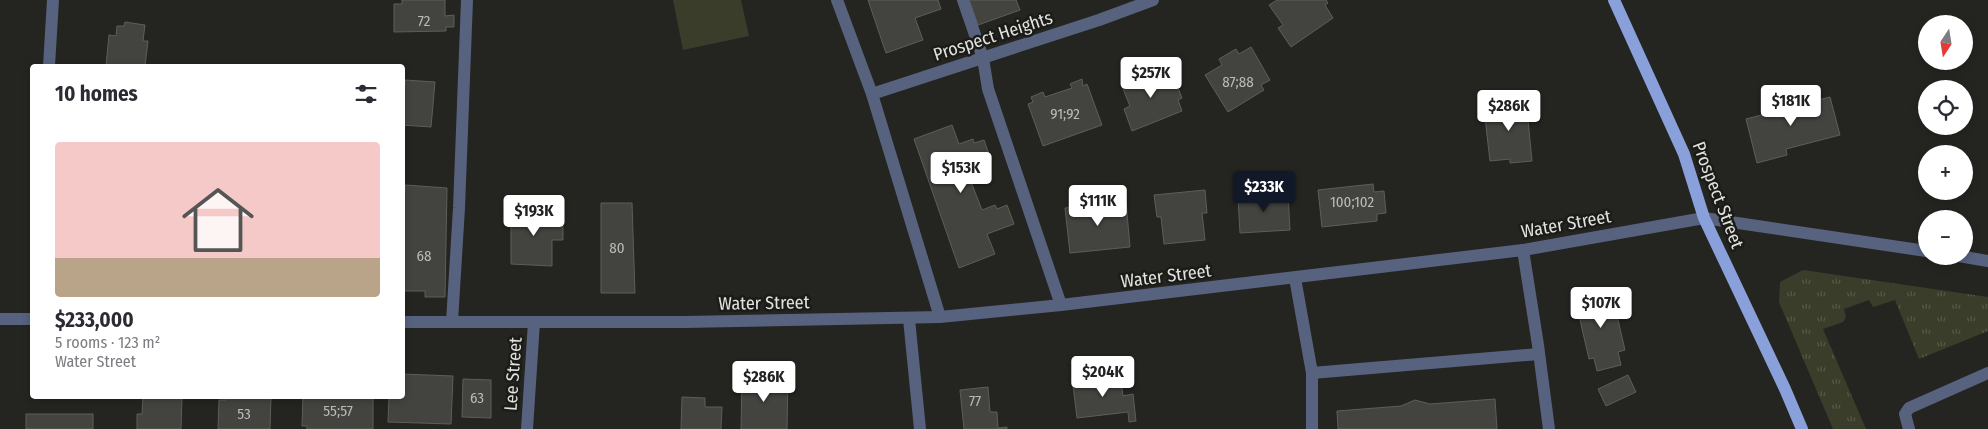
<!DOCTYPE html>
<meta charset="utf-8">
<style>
body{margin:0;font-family:"Fira Sans Condensed",sans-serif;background:#f7f7f7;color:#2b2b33;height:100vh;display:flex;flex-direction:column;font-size:19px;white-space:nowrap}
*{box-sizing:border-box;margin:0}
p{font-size:16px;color:#7c7c81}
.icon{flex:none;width:28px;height:28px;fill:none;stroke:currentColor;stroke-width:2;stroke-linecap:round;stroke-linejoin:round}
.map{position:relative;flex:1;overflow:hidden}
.side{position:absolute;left:30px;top:64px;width:375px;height:335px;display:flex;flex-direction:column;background:#fff;border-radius:5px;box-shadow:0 2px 8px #0003}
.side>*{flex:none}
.needle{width:32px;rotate:192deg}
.controls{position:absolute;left:1918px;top:15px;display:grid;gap:10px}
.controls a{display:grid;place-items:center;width:55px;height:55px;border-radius:50%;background:#fff;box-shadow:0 2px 8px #0003;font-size:25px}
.price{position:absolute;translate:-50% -42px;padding:0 11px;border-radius:5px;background:#fff;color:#222;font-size:16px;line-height:32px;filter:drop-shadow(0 1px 2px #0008)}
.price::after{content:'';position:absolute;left:50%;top:30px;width:15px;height:11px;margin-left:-8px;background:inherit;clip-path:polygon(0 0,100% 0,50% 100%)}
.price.selected{background:#111827;color:#fff}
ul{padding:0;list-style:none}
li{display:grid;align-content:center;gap:10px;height:265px;padding:0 25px}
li+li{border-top:1px solid #e1e1e2}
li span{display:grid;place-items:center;height:155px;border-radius:5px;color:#555}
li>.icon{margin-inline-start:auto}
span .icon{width:90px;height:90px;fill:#fffc;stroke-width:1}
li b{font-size:21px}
h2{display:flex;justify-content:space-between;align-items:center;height:60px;padding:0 25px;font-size:21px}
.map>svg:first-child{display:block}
.grass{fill:url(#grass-tufts)}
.garden{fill:#3a3d29}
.building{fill:#43443f;stroke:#5e5e59}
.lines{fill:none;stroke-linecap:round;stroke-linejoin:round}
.minor{stroke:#57627f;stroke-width:12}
.major{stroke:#89a0db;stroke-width:12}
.labels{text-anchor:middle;stroke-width:5;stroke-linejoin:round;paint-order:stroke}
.number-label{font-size:15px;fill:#babbb8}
.street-label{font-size:18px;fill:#e2e3e0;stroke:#1b1b17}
</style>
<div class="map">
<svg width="1988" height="429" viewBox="0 0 1988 429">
<defs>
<pattern id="grass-tufts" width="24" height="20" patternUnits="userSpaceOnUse" patternTransform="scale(1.25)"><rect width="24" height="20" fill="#3a3d29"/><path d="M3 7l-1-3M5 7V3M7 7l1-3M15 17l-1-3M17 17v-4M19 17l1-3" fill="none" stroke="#565948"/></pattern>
</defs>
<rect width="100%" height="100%" fill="#242521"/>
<path class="grass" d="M1803,270L1988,297V331L1919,359L1895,300L1873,307L1869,300L1844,309L1846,317L1843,322L1823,329L1866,429H1833L1779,302L1780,282Z"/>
<path class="garden" d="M673,0H741L749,36L683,50Z"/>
<g class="building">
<path d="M402,0H445V16L454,15V27H446V31L394,32V4H402Z"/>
<path d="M868,0H938L941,9L915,18L923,40L886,53Z"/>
<path d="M969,0H1016L1020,10L978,25Z"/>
<path d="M1277,0H1326L1328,3L1325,5L1333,18L1291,47L1278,28L1283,25L1269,5Z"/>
<path d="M125,22L145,25L143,41H148L145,66H106L109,35L116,36L117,26H124Z"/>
<path d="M1251,47L1270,80L1261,85L1264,90L1228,112L1205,75L1222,65L1219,59L1236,49L1239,54Z"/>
<path d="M1161,69L1167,83L1175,80L1182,98L1178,100L1182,111L1132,131L1124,109L1130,106L1121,84Z"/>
<path d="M1082,79L1083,86L1087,84L1102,125L1043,146L1028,104L1033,102L1031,97L1043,92L1045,97L1072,88L1070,84Z"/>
<path d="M405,80L435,82L431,127L402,125Z"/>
<path d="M1780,95L1783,109L1830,97L1840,135L1786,149L1787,155L1757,163L1746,119L1769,113L1766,98Z"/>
<path d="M1526,100L1532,161L1510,163V159L1490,161L1484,109L1503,108L1502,102Z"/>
<path d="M952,125L959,144L973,139L974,143L984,140L991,160L966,169L982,210L995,205L997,209L1007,205L1014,224L987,234L995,254L959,268L914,139Z"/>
<path d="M1373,184L1374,192L1384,191L1386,213L1377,214V221L1322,227L1318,190Z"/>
<path d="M405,185L447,188L445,297H425V291H402V221Z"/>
<path d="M1205,190L1207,213H1202L1205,240L1164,244L1161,217H1157L1154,195Z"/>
<path d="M1276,191V195H1288L1290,230L1240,233L1238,197H1250V192Z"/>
<path d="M1126,202L1130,247L1070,253L1065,208Z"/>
<path d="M525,203L551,204L550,226H563V240H552V266L511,264V219L525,220Z"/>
<path d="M601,203H632L635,293H601Z"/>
<path d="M1611,290L1625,350L1618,352L1621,365L1597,371L1594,358L1589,359L1575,298Z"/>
<path d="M1120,373L1123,396L1133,394L1136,421L1129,422L1128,412L1077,418L1073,385L1091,383V377Z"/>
<path d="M402,374L453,376L451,424L388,422L389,396H402Z"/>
<path d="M1628,375L1636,392L1606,406L1598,389Z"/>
<path d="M742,376L788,377L787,429H741Z"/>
<path d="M463,379L491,380V418L462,417Z"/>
<path d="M988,387L990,412H997L998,428L1007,427V429H964L960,390Z"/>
<path d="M143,396H182L181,429H137V414H142Z"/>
<path d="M226,396L271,398L270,429H218L219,400H226Z"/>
<path d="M303,396H373V429H307V426H302Z"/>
<path d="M682,397L705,398V407H722L721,429H681Z"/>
<path d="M1495,399L1497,429H1338L1337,411L1401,406L1415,400L1430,404Z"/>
<rect x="26" y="414" width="67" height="15"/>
</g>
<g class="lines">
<g class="minor">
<path d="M837,0L872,94L940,317"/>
<path d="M963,0L983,58L988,89L1061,305"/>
<path d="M49,66L53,0"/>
<path d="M872,94L1099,20L1153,0"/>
<path d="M1523,250L1538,345L1549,429"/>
<path d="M1959,256L1988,261"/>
<path d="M1295,278L1312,373L1539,354"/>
<path d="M0,319H32"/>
<path d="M909,319L920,429"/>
<path d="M402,322H684L940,317L1061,305L1523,250L1704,218L1926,251"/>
<path d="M452,322L459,208L467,0"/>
<path d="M1312,373V429"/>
<path d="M527,429L534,322"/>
<path d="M1909,429L1905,414L1909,408L1988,373"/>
</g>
<path class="major" d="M1614,0L1684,154L1704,218L1785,389L1802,429"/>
</g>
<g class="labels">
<g class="number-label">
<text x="424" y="26">72</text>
<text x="1238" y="87">87;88</text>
<text x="1065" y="119">91;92</text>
<text x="1352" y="207">100;102</text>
<text x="617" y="253">80</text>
<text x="424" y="261">68</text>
<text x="477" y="403">63</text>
<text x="975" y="406">77</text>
<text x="338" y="416">55;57</text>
<text x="244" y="419">53</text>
</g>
<g class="street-label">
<text transform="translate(993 36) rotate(-18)" y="6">Prospect Heights</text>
<text transform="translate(1718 195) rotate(69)" y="6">Prospect Street</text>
<text transform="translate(1566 224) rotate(-10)" y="6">Water Street</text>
<text transform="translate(1166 276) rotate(-7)" y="6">Water Street</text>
<text transform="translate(764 303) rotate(-1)" y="6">Water Street</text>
<text transform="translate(513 374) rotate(-86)" y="6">Lee Street</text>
</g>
</g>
</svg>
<div class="controls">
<a><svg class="needle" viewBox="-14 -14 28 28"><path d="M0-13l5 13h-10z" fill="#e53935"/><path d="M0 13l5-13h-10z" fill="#7c7c81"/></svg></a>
<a><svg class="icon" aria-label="locate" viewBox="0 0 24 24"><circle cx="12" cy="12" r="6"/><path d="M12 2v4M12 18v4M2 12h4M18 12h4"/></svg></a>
<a>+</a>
<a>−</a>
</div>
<b class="price" style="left:1151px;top:99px">$257K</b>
<b class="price" style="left:1791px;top:127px">$181K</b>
<b class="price" style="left:1509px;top:132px">$286K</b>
<b class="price" style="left:961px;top:194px">$153K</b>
<b class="price selected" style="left:1264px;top:213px">$233K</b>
<b class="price" style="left:1098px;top:227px">$111K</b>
<b class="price" style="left:534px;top:237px">$193K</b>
<b class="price" style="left:1601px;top:329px">$107K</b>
<b class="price" style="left:1103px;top:398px">$204K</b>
<b class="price" style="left:764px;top:403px">$286K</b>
<section class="side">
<h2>10 homes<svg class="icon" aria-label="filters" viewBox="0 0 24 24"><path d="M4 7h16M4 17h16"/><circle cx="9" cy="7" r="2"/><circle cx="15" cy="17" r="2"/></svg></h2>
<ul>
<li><span style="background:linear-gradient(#f6c9c9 75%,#b9a48a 0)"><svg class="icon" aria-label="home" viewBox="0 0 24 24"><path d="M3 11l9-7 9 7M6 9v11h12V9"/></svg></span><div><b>$233,000</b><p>5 rooms · 123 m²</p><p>Water Street</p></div></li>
</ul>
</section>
</div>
